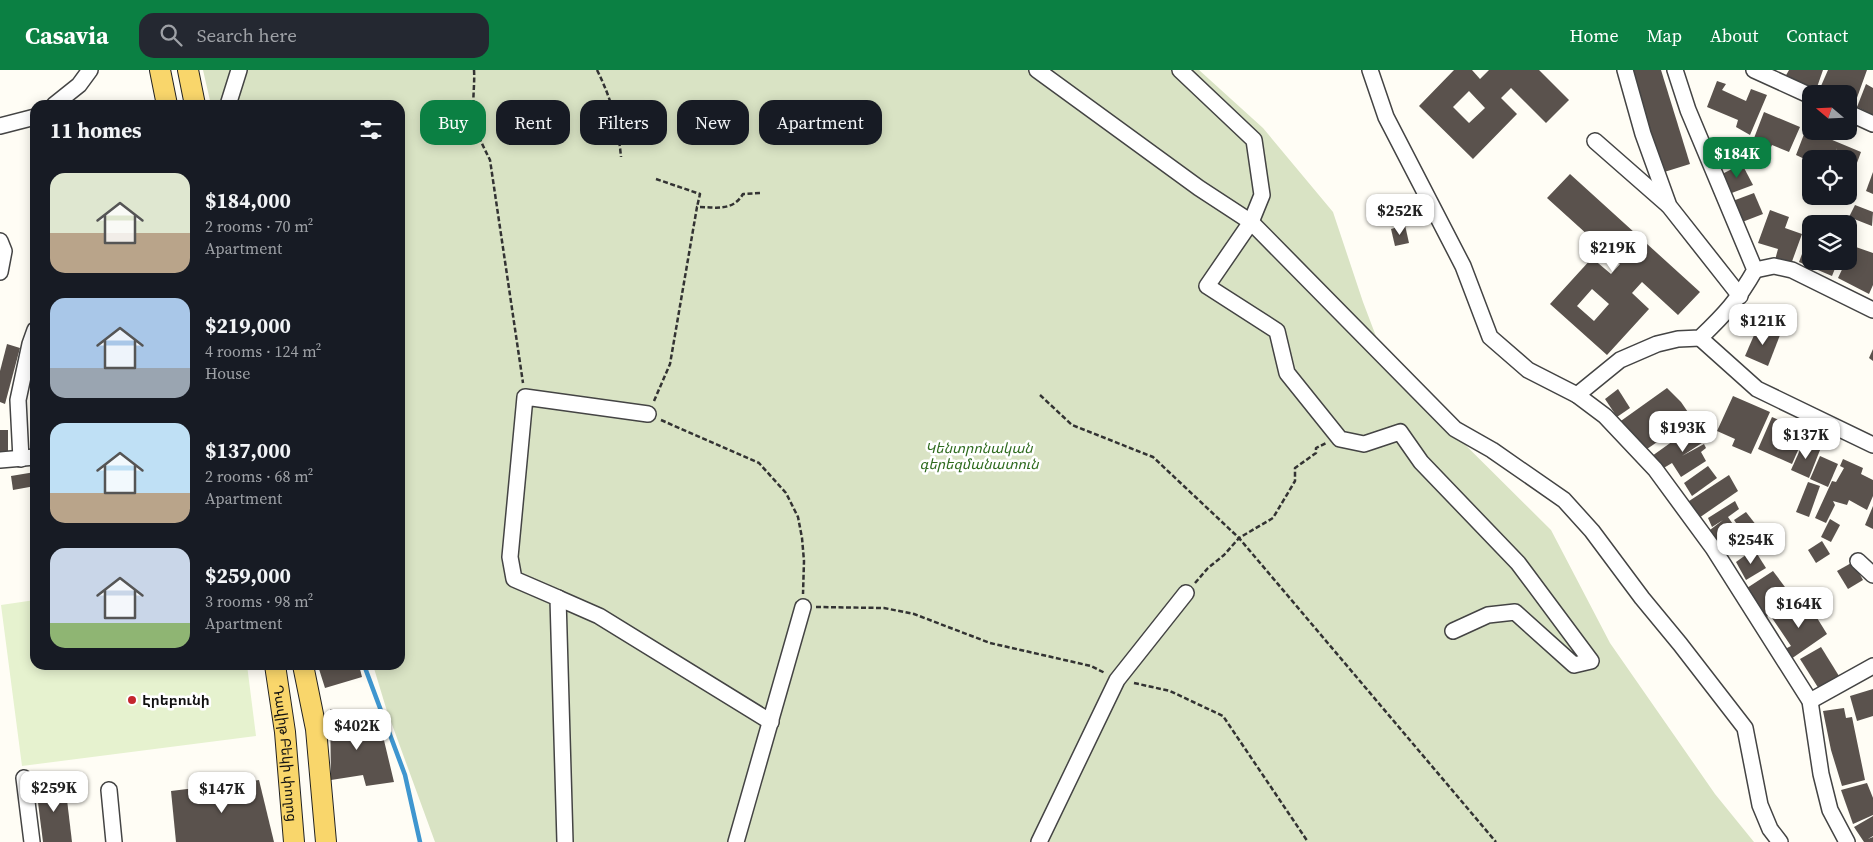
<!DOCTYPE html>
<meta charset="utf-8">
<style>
body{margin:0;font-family:"Source Serif 4","Noto Sans Armenian",serif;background:#242831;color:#f1f3f6;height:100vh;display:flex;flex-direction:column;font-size:19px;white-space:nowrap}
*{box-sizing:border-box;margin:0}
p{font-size:16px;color:#9ea1a6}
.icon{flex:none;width:28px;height:28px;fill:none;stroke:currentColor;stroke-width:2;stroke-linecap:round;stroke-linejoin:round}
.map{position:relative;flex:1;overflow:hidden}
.side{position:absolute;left:30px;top:30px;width:375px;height:570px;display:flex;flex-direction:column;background:#171b24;border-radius:15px;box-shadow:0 2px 12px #0003}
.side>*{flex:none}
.guide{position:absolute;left:420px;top:30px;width:475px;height:45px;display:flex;gap:10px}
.needle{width:32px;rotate:289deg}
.controls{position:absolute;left:1802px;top:15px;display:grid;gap:10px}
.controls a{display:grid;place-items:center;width:55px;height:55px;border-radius:10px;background:#171b24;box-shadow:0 2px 12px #0003;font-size:25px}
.price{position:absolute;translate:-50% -42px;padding:0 11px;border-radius:10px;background:#fff;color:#222;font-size:16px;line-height:32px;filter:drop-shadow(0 1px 2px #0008)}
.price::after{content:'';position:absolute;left:50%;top:30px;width:15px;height:11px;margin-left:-8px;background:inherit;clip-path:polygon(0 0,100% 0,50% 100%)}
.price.current{background:#0b8043;color:#fff}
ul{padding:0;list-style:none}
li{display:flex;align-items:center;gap:15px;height:125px;padding:0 20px}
li span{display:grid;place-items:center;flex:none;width:140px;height:100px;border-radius:15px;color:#555}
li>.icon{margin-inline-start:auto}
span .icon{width:60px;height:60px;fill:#fffc;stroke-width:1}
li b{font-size:21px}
h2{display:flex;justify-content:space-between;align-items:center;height:60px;padding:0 20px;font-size:21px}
.tag{padding:0 18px;border-radius:15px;background:#171b24;box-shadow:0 2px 12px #0003;font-size:18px;line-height:45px}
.tag.current{background:#0b8043;color:#fff}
header{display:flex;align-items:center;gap:30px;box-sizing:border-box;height:70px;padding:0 25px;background:#0b8043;color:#fff}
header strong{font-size:24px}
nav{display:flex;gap:28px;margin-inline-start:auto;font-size:18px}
.search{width:350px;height:45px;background:#242831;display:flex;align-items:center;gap:12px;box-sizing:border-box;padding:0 18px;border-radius:15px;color:#9ea1a6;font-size:19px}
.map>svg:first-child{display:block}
.cemetery{fill:#d9e3c4}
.pitch{fill:#e6f2cf}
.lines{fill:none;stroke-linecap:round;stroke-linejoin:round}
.stream{stroke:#3f96cf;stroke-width:4.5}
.building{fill:#5a524d;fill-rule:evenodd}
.minor-casing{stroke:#444;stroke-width:18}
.major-casing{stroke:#222;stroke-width:22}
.path{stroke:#333;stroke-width:2.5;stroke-dasharray:5 2.5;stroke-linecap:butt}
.minor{stroke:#fff;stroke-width:15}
.major{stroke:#f9d66b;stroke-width:20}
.poi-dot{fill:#c4262e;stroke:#fff;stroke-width:2}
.labels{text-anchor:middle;stroke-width:5;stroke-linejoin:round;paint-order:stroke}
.park-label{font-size:14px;font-style:italic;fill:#2f6b1f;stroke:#fff}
.poi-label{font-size:14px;font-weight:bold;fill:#111;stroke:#fff;text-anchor:start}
.street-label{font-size:14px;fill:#111;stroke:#fff}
</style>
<header>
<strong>Casavia</strong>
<div class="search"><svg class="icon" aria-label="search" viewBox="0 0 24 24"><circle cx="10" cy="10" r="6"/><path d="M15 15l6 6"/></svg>Search here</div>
<nav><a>Home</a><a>Map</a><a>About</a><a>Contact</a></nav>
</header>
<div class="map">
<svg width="1873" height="772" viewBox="0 0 1873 772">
<rect width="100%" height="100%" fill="#fffdf5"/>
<path class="cemetery" d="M203,0H1199L1263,58L1333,142L1363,232L1388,298L1551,460L1610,573L1715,724L1754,772H435L386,638L373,595H400V35H211Z"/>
<path class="pitch" d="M35,530V595H247L256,666L22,696L1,535Z"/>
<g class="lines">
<path class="stream" d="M364,595L405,705L420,772"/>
</g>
<g class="building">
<path d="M1454,0H1472L1480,9L1489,0H1539L1569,30L1546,53L1511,18L1501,28L1517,44L1473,89L1419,36ZM1469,21L1485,38L1469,53L1453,37Z"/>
<path d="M1629,0H1661L1690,94L1661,103Z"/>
<path d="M1789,0H1823L1816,20L1785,7Z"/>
<path d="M1828,0H1867L1854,36L1849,31V24H1825L1827,19L1821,16Z"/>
<path d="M1717,11L1726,14L1722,20L1746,31L1751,19L1767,25L1750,65L1736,57L1738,50L1707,37Z"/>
<path d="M1866,14L1873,18V45L1857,37Z"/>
<path d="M1764,42L1800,57L1789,82L1772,75L1768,84L1751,76Z"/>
<path d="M1806,59L1861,82L1851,109L1849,108V89H1833L1837,78L1832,89H1811V92L1796,85Z"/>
<path d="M1742,94L1753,115L1729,124L1722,104Z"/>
<path d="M1873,102V124L1866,121Z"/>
<path d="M1570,104L1700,222L1678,245L1642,212L1632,223L1649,239L1607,285L1550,234L1592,188L1611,204L1620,194L1547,128ZM1592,219L1609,234L1594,251L1577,236Z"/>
<path d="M1754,123L1763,144L1737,154L1730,132Z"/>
<path d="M1855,135L1873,142L1872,156L1849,147Z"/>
<path d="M1770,140L1789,147L1785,158L1802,164L1790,197L1775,190L1778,179L1758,173Z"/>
<path d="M1405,155L1409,173L1395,176L1391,159Z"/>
<path d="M1811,160V191H1838L1832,206L1799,192Z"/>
<path d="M1853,176L1873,183V215L1869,224L1838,208L1846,191H1849V184Z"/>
<path d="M1758,256L1780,265L1768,296L1745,286Z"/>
<path d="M7,274L20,278L5,334L0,332V301Z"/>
<path d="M1873,279V291L1869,288Z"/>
<path d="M1667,318L1681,332L1692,348L1647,379L1618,353Z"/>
<path d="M1618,319L1630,338L1617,347L1605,329Z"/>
<path d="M1733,326L1770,342L1751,384L1732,376L1735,369L1717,361Z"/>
<path d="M1772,347L1806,362L1792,394L1758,379Z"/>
<path d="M1694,356L1705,371L1682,386L1704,374L1706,378L1701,382L1706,391L1681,407L1672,393L1662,399L1652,386Z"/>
<rect x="0" y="360" width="8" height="25"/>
<path d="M1803,373L1820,380L1809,408L1791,400Z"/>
<path d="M1820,386L1838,394L1828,417L1810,409Z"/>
<path d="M1843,389L1863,398L1861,404L1873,410V426L1867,440L1849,430L1847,435L1833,431L1835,435L1826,453L1815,448L1832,411L1836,412L1844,398L1840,396Z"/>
<path d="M1708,396L1717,408L1692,426L1684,413Z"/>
<path d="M35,402V416L13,420L11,406Z"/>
<path d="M1729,405L1738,421L1696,450L1686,433Z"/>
<path d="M1808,412L1820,416L1809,447L1796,442Z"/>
<path d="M1735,431L1739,439L1728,447L1743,469L1721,487L1706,463L1723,450L1712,457L1708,448Z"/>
<path d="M1873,436V459L1865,455Z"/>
<path d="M1746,442L1760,460L1747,469L1734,450Z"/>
<path d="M1830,449L1840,455L1831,472L1821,467Z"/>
<path d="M1822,471L1830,484L1816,493L1808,480Z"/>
<path d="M1754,479L1766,498L1746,510L1736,492Z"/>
<path d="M1853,492L1863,510L1848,519L1837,501Z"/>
<path d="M1773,501L1794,529L1765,548L1747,518Z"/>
<path d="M1796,532L1808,548L1814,543L1827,564L1791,589L1785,579L1791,576L1772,548Z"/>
<path d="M1821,577L1839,606L1819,619L1800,589Z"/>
<path d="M332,595H342V598L359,595L362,607L325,618L319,599Z"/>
<path d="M1873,619V646L1857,651L1850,626Z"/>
<path d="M1844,638L1846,648L1852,647L1865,710L1842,716L1831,680L1823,641Z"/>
<path d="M330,639H353L354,662H382L394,712L366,716L363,705L331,710Z"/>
<path d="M259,710L274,772H176L171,721Z"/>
<path d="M65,713L72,772H43L36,717Z"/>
<path d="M1867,713L1873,728V745L1853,754L1841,720Z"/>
<path d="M1873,746V766L1868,769L1873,767V772H1864L1854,757Z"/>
</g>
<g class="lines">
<g class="minor-casing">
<g id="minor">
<path d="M1037,0L1199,118L1251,152L1455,359L1492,380L1564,430L1592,461L1642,528L1680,574L1745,658L1760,735L1770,759L1780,772"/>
<path d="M1180,0L1254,70L1262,125L1251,152L1207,216L1277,261L1287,303L1340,369L1364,374L1400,362L1421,392L1518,493L1591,591L1574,595L1515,542L1488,545L1453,561"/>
<path d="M1370,0L1386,47L1463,196L1490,267L1528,300L1577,325L1605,346L1655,399L1713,478L1810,631L1821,704L1830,740L1847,772"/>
<path d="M1625,0L1643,64L1669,136L1740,226"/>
<path d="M1754,0L1811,26"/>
<path d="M54,35L79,15L90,0"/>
<path d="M228,35L239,0"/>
<path d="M1849,43L1873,54"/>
<path d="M0,56L35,47"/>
<path d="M1595,71L1668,135"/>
<path d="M0,171L4,181L0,202"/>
<path d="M1755,200L1774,196L1792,200L1873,240"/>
<path d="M1700,268L1757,319L1873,375"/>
<path d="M1577,325L1620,290L1657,274L1678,269L1700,268C1725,244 1738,230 1755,200L1688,40L1675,0"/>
<path d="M21,389L18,330L30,274L35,260"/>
<path d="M0,390L35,387"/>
<path d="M1858,491L1873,505"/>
<path d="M558,528L599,546L771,652"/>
<path d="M1810,631L1873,596"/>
<path d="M24,708L32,772"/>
<path d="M109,720L114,772"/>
<path d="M565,772L558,528L514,509L510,487L525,327L648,344"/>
<path d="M736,772L803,537"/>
<path d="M1039,772L1117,610L1186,523"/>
</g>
</g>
<g class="major-casing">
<g id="major">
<path d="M160,0L167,35"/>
<path d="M188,0L195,35"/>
<path id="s1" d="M275,595L285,662L294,772"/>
<path d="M303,595L316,659L326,772"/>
</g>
</g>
<g class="path">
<path d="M474,0C475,15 472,30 474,45C475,61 483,76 490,90L523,313"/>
<path d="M597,0C612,30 618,55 621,87"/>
<path d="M656,109L700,124L697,137"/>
<path d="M1040,325L1072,355L1153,387L1239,468L1496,772"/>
<path d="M654,331L670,294L697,137C716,137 732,142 743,124L762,123"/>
<path d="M661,350L759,393L786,423L798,447L802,468L804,491L803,524"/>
<path d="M1195,513L1208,498L1224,485L1239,468L1273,448L1295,411V398L1316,383V378L1326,373"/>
<path d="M816,537L884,538L914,544L990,573L1091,596L1105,603"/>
<path d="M1134,613L1170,621L1223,646L1308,772"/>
</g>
<use href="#minor" class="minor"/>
<use href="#major" class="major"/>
</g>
<circle class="poi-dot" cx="132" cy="630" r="5"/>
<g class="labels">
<g class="park-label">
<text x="979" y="383">Կենտրոնական<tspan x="979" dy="16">գերեզմանատուն</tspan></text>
</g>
<g class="poi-label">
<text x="142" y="635">Էրեբունի</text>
</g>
<g class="street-label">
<text dy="5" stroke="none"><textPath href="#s1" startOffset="89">Դավիթ Բեկի փողոց</textPath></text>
</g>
</g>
</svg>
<div class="controls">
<a><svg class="needle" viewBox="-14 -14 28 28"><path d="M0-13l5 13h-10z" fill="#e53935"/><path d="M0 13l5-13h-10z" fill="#9ea1a6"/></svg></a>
<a><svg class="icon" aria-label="locate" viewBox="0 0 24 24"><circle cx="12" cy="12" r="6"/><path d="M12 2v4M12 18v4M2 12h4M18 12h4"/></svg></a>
<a><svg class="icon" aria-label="layers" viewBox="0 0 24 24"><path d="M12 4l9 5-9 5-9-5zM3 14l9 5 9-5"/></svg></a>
</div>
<b class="price current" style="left:1737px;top:109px">$184K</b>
<b class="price" style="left:1400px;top:166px">$252K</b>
<b class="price" style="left:1613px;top:203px">$219K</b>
<b class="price" style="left:1763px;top:276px">$121K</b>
<b class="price" style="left:1683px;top:383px">$193K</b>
<b class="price" style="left:1806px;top:390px">$137K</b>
<b class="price" style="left:1751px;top:495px">$254K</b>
<b class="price" style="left:1799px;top:559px">$164K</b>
<b class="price" style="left:357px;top:681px">$402K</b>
<b class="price" style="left:54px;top:743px">$259K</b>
<b class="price" style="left:222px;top:744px">$147K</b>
<div class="guide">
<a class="tag current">Buy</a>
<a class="tag">Rent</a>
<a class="tag">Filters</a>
<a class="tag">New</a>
<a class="tag">Apartment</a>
</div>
<section class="side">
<h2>11 homes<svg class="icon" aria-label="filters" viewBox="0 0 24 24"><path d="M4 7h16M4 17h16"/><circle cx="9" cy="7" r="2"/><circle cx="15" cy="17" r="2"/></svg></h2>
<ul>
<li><span style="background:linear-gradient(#dfe7d0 60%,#b9a48a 0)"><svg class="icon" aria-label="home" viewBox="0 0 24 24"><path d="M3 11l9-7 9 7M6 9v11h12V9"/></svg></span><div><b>$184,000</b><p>2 rooms · 70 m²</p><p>Apartment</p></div></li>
<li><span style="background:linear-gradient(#a9c7e8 70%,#9aa5b1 0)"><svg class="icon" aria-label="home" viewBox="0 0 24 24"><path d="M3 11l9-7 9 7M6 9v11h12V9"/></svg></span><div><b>$219,000</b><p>4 rooms · 124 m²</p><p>House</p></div></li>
<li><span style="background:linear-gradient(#bfe0f5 70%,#b9a48a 0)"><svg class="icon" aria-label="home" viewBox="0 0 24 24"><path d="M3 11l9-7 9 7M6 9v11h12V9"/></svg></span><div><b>$137,000</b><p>2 rooms · 68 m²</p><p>Apartment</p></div></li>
<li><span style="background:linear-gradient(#c9d6e8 75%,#8fb573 0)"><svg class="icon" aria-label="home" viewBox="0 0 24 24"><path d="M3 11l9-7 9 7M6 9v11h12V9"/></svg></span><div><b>$259,000</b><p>3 rooms · 98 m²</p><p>Apartment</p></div></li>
</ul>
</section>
</div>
